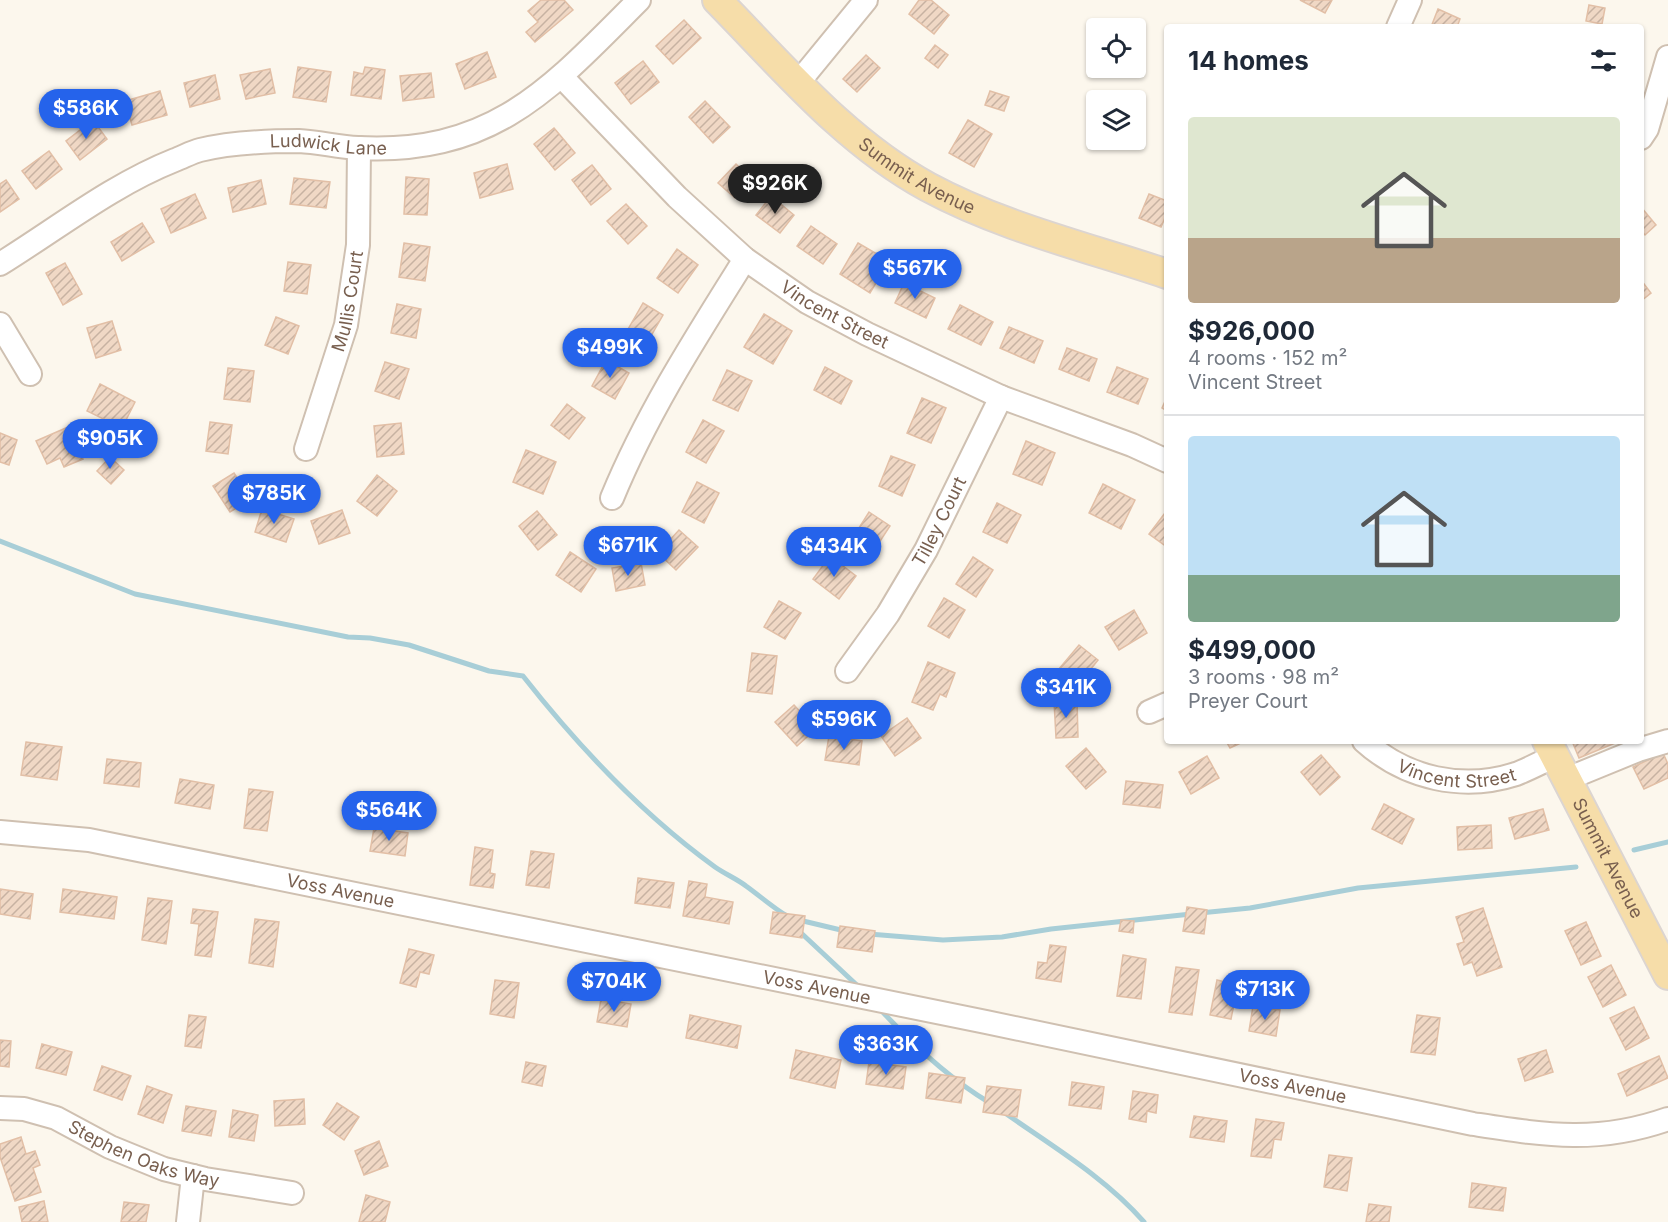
<!DOCTYPE html>
<meta charset="utf-8">
<style>
body{margin:0;font-family:Inter,sans-serif;background:#f2f2f3;color:#1f2937;height:100vh;display:flex;flex-direction:column;font-size:22px;white-space:nowrap}
*{box-sizing:border-box;margin:0}
p{font-size:20px;color:#747a83}
.icon{flex:none;width:33px;height:33px;fill:none;stroke:currentColor;stroke-width:2;stroke-linecap:round;stroke-linejoin:round}
.map{position:relative;flex:1;overflow:hidden}
.side{position:absolute;left:1164px;top:24px;width:480px;height:720px;display:flex;flex-direction:column;background:#fff;border-radius:6px;box-shadow:0 2px 4px #0004}
.side>*{flex:none}
.controls{position:absolute;left:1086px;top:18px;display:grid;gap:12px}
.controls a{display:grid;place-items:center;width:60px;height:60px;border-radius:6px;background:#fff;box-shadow:0 2px 4px #0004;font-size:30px}
.price{position:absolute;translate:-50% -51px;padding:0 14px;border-radius:21px;background:#2563eb;color:#fff;font-size:20px;line-height:39px;filter:drop-shadow(0 2px 3px #0008)}
.price::after{content:'';position:absolute;left:50%;top:36px;width:18px;height:14px;margin-left:-9px;background:inherit;clip-path:polygon(0 0,100% 0,50% 100%)}
.price.on{background:#222;color:#fff}
ul{padding:0;list-style:none}
li{display:grid;align-content:center;gap:12px;height:318px;padding:0 24px}
li+li{border-top:2px solid #e0e1e3}
li span{display:grid;place-items:center;height:186px;border-radius:6px;color:#555}
li>.icon{margin-inline-start:auto}
span .icon{width:108px;height:108px;fill:#fffc;stroke-width:1}
li b{font-size:26px}
h2{display:flex;justify-content:space-between;align-items:center;height:72px;padding:0 24px;font-size:26px}
.map>svg:first-child{display:block}
.lines{fill:none;stroke-linecap:round;stroke-linejoin:round}
.stream{stroke:#a8ced7;stroke-width:5}
.building{fill:url(#building-hatch);stroke:#e2bfa6;stroke-width:1.5}
.minor-casing{stroke:#cfc0b1;stroke-width:26}
.major-casing{stroke:#dcd5d1;stroke-width:32}
.minor{stroke:#fff;stroke-width:22}
.major{stroke:#f6dda9;stroke-width:28}
.labels{text-anchor:middle;stroke-width:4.5;stroke-linejoin:round;paint-order:stroke}
.street-label{font-size:18px;fill:#785f4f;stroke:#fefaf4}
</style>
<div class="map">
<svg width="1668" height="1222" viewBox="0 0 1668 1222">
<defs>
<pattern id="building-hatch" width="6" height="6" patternUnits="userSpaceOnUse" patternTransform="scale(1.5)"><rect width="6" height="6" fill="#f0d8c5"/><path d="M-1 1l2-2M0 6l6-6M5 7l2-2" fill="none" stroke="#c7b2a2"/></pattern>
</defs>
<rect width="100%" height="100%" fill="#fcf7ed"/>
<g class="lines">
<g class="stream">
<path d="M0,541L135,594L348,637L370,638L409,645L489,671L523,676C578,746 642,814 715,867C725,874 737,879 746,886C760,896 772,907 787,916"/>
<path d="M1634,850L1668,842"/>
<path d="M1200,913L1250,908L1358,888L1576,867"/>
<path d="M799,920L845,931"/>
<path d="M799,931L860,988"/>
<path d="M869,934L943,940L1002,937L1051,929L1191,914"/>
<path d="M879,1008C912,1044 948,1078 990,1103"/>
<path d="M1005,1113C1052,1146 1106,1178 1144,1222"/>
</g>
</g>
<g class="building">
<path d="M541,0H564L573,10L535,42L526,32L538,22L528,11Z"/>
<path d="M919,0H931L949,15L934,34L909,14Z"/>
<path d="M1300,0H1332L1325,13Z"/>
<path d="M1589,5L1605,8L1602,24L1586,21Z"/>
<path d="M1438,9L1460,19L1457,27H1431Z"/>
<path d="M684,20L701,38L673,64L656,46Z"/>
<path d="M935,45L948,55L938,68L925,58Z"/>
<path d="M487,52L496,77L465,89L456,64Z"/>
<path d="M866,55L880,68L857,92L843,79Z"/>
<path d="M643,61L659,82L631,104L615,83Z"/>
<path d="M298,67L331,72L326,102L293,97Z"/>
<path d="M365,67L385,70L381,99L351,95L354,72L363,74Z"/>
<path d="M270,69L275,93L246,99L240,75Z"/>
<path d="M431,73L434,97L403,101L400,76Z"/>
<path d="M215,75L220,99L190,107L184,83Z"/>
<path d="M160,91L167,115L132,125L125,101Z"/>
<path d="M990,91L1009,97L1004,111L985,105Z"/>
<path d="M705,101L730,127L713,143L689,117Z"/>
<path d="M93,120L107,139L80,160L66,141Z"/>
<path d="M968,120L992,134L974,167L949,153Z"/>
<path d="M554,128L575,153L555,170L534,144Z"/>
<path d="M49,151L62,169L36,189L22,171Z"/>
<path d="M507,164L513,189L480,198L474,173Z"/>
<path d="M736,164L752,179L735,198L718,183Z"/>
<path d="M592,165L611,189L591,205L572,180Z"/>
<path d="M406,177L429,179L427,215L404,214Z"/>
<path d="M294,178L330,182L326,208L290,204Z"/>
<path d="M6,180L19,199L0,212V184Z"/>
<path d="M261,180L266,204L233,212L228,188Z"/>
<path d="M195,194L206,218L171,233L161,209Z"/>
<path d="M1149,194L1167,201V213L1161,227L1139,218Z"/>
<path d="M771,196L794,215L780,233L756,215Z"/>
<path d="M626,204L647,226L628,244L607,221Z"/>
<path d="M1641,207L1656,225L1645,235L1641,230Z"/>
<path d="M142,223L154,242L122,261L111,242Z"/>
<path d="M811,226L837,244L823,264L797,246Z"/>
<path d="M404,243L430,247L425,281L399,277Z"/>
<path d="M858,243L889,261L870,293L840,274Z"/>
<path d="M677,249L698,265L678,293L657,278Z"/>
<path d="M288,262L311,265L307,294L284,291Z"/>
<path d="M65,263L82,294L63,305L46,273Z"/>
<path d="M1641,280L1651,293L1641,301Z"/>
<path d="M904,283L935,298L926,318L895,303Z"/>
<path d="M643,303L663,315L647,343L627,331Z"/>
<path d="M397,304L421,309L416,338L391,333Z"/>
<path d="M960,305L993,322L981,345L948,329Z"/>
<path d="M764,314L792,331L773,364L744,347Z"/>
<path d="M276,317L299,326L288,354L265,345Z"/>
<path d="M112,321L121,350L96,358L87,328Z"/>
<path d="M1009,327L1043,341L1034,363L1000,348Z"/>
<path d="M1067,348L1097,359L1089,381L1059,369Z"/>
<path d="M606,360L629,373L615,399L592,386Z"/>
<path d="M385,362L409,369L399,399L375,391Z"/>
<path d="M825,367L852,381L841,404L814,390Z"/>
<path d="M1117,367L1148,379L1138,404L1107,392Z"/>
<path d="M228,368L254,371L250,402L224,399Z"/>
<path d="M727,370L752,381L738,411L713,400Z"/>
<path d="M100,384L135,402L122,428L87,411Z"/>
<path d="M1167,397V411L1162,408Z"/>
<path d="M922,398L946,408L931,443L907,433Z"/>
<path d="M567,404L585,418L569,439L551,425Z"/>
<path d="M703,420L724,431L706,463L686,452Z"/>
<path d="M210,422L232,425L228,454L206,451Z"/>
<path d="M401,423L404,454L377,457L374,426Z"/>
<path d="M68,427L83,459L64,467L60,458L47,464L36,441Z"/>
<path d="M0,433L17,440L9,465L0,462Z"/>
<path d="M1026,441L1055,453L1042,485L1013,474Z"/>
<path d="M526,450L556,462L543,494L513,482Z"/>
<path d="M891,456L915,465L902,496L879,486Z"/>
<path d="M110,457L124,470L111,484L97,471Z"/>
<path d="M234,473L251,499L230,512L213,486Z"/>
<path d="M377,475L397,491L377,516L357,501Z"/>
<path d="M697,482L719,493L704,523L682,512Z"/>
<path d="M1103,484L1135,500L1121,529L1089,513Z"/>
<path d="M997,503L1021,515L1007,543L983,532Z"/>
<path d="M262,509L294,519L286,542L255,532Z"/>
<path d="M342,510L350,533L319,544L311,521Z"/>
<path d="M537,511L557,535L538,550L519,526Z"/>
<path d="M869,512L890,526L873,552L852,539Z"/>
<path d="M1165,513L1167,515V547L1149,534Z"/>
<path d="M679,530L698,547L676,570L658,553Z"/>
<path d="M570,552L596,569L581,592L556,575Z"/>
<path d="M830,556L856,576L839,599L813,579Z"/>
<path d="M973,557L993,570L976,597L956,584Z"/>
<path d="M641,563L645,585L616,591L612,568Z"/>
<path d="M944,598L965,610L949,638L928,626Z"/>
<path d="M779,601L801,613L785,639L764,627Z"/>
<path d="M1134,610L1147,633L1119,650L1105,627Z"/>
<path d="M1079,645L1098,660L1078,685L1059,669Z"/>
<path d="M752,653L777,656L772,694L747,691Z"/>
<path d="M928,662L955,673L946,697L940,694L933,710L912,702Z"/>
<path d="M1077,700L1078,737L1056,738L1054,701Z"/>
<path d="M794,705L816,729L797,746L775,722Z"/>
<path d="M907,718L921,738L895,756L881,736Z"/>
<path d="M829,736L862,741L859,765L825,760Z"/>
<path d="M1226,741H1245L1230,748Z"/>
<path d="M1572,741H1620L1579,758Z"/>
<path d="M26,742L62,747L57,780L21,775Z"/>
<path d="M1086,748L1106,772L1086,789L1066,766Z"/>
<path d="M1663,753L1668,764V778L1644,789L1633,767Z"/>
<path d="M1321,755L1340,777L1320,795L1301,772Z"/>
<path d="M1207,756L1219,778L1191,794L1179,772Z"/>
<path d="M107,759L141,763L139,787L104,783Z"/>
<path d="M180,779L214,785L210,809L175,803Z"/>
<path d="M1126,781L1163,785L1160,808L1123,804Z"/>
<path d="M249,789L273,792L267,831L244,828Z"/>
<path d="M1384,804L1414,819L1402,844L1372,829Z"/>
<path d="M1543,809L1549,830L1515,839L1509,818Z"/>
<path d="M1491,825L1492,848L1458,850L1457,827Z"/>
<path d="M374,828L408,833L405,856L370,851Z"/>
<path d="M475,847L493,850L490,873L495,874L493,888L470,885Z"/>
<path d="M531,851L554,854L549,888L526,885Z"/>
<path d="M638,878L674,883L670,908L635,903Z"/>
<path d="M689,881L707,884L705,897L733,902L729,924L683,916Z"/>
<path d="M0,889L33,894L30,919L0,914Z"/>
<path d="M63,889L117,897L114,919L60,912Z"/>
<path d="M148,898L172,901L166,944L142,940Z"/>
<path d="M1187,907L1207,910L1204,934L1183,931Z"/>
<path d="M1483,908L1502,967L1477,976L1472,962L1464,965L1457,944L1464,942L1456,917Z"/>
<path d="M193,909L218,912L211,957L195,955L199,924L191,923Z"/>
<path d="M773,912L805,916L802,938L770,933Z"/>
<path d="M255,919L279,922L273,967L249,963Z"/>
<path d="M1121,920L1134,921L1133,933L1119,931Z"/>
<path d="M1586,922L1601,956L1581,965L1565,931Z"/>
<path d="M840,926L875,931L872,952L837,947Z"/>
<path d="M1050,945L1066,947L1061,982L1036,978L1038,962L1047,963Z"/>
<path d="M409,949L434,955L429,974L420,972L416,987L400,983Z"/>
<path d="M1123,955L1146,959L1141,999L1117,996Z"/>
<path d="M1611,965L1626,995L1603,1007L1588,977Z"/>
<path d="M1176,967L1199,970L1192,1015L1169,1012Z"/>
<path d="M495,980L519,983L514,1018L490,1014Z"/>
<path d="M1217,980L1238,985L1231,1019L1210,1015Z"/>
<path d="M601,999L631,1004L627,1027L597,1022Z"/>
<path d="M1253,1006L1280,1010L1276,1036L1249,1031Z"/>
<path d="M1634,1007L1649,1038L1626,1050L1610,1018Z"/>
<path d="M189,1015L206,1017L201,1048L185,1046Z"/>
<path d="M690,1015L741,1026L737,1048L686,1038Z"/>
<path d="M1417,1015L1440,1018L1435,1055L1411,1052Z"/>
<path d="M0,1040L11,1041L9,1067L0,1066Z"/>
<path d="M42,1044L72,1052L66,1075L36,1068Z"/>
<path d="M796,1050L841,1060L835,1088L790,1078Z"/>
<path d="M1546,1050L1553,1072L1525,1081L1518,1059Z"/>
<path d="M1659,1056L1668,1078L1627,1096L1618,1074Z"/>
<path d="M526,1062L546,1066L542,1086L522,1082Z"/>
<path d="M869,1062L906,1067L903,1089L866,1084Z"/>
<path d="M102,1066L131,1076L122,1100L94,1090Z"/>
<path d="M929,1073L965,1078L961,1103L926,1098Z"/>
<path d="M1072,1082L1104,1087L1101,1109L1069,1105Z"/>
<path d="M147,1086L172,1095L163,1123L138,1114Z"/>
<path d="M987,1086L1021,1090L1017,1117L983,1112Z"/>
<path d="M1133,1091L1158,1095L1156,1113L1147,1111L1146,1122L1129,1119Z"/>
<path d="M304,1099L305,1124L275,1126L274,1101Z"/>
<path d="M337,1103L359,1117L344,1140L323,1125Z"/>
<path d="M186,1106L216,1111L211,1136L182,1131Z"/>
<path d="M233,1110L258,1115L254,1141L229,1137Z"/>
<path d="M1194,1116L1227,1121L1224,1142L1190,1137Z"/>
<path d="M1256,1119L1284,1123L1281,1140L1274,1139L1271,1158L1251,1156Z"/>
<path d="M21,1137L26,1154L35,1151L40,1165L33,1168L41,1192L15,1201L0,1157V1144Z"/>
<path d="M379,1141L388,1166L364,1175L355,1151Z"/>
<path d="M1329,1155L1352,1158L1347,1191L1324,1187Z"/>
<path d="M1472,1183L1506,1188L1503,1211L1469,1207Z"/>
<path d="M366,1195L390,1202L385,1222H359Z"/>
<path d="M44,1201L48,1222H22L19,1207Z"/>
<path d="M124,1202L149,1205L146,1222H121Z"/>
<path d="M1369,1204L1391,1207L1389,1222H1366Z"/>
</g>
<g class="lines">
<g class="minor-casing">
<g id="minor">
<path d="M1398,27L1410,0"/>
<path id="s1" d="M562,77L677,197L745,259L807,302L867,334L1001,397L1132,445L1167,461"/>
<path d="M798,83L866,0"/>
<path d="M1641,138L1647,129L1668,57"/>
<path id="s2" d="M0,264C58,228 112,185 175,160C183,157 192,152 200,150C229,143 270,141 299,141C319,142 338,147 358,148C494,155 551,88 639,0"/>
<path d="M0,324L30,374"/>
<path id="s3" d="M306,449L346,325L358,245L359,148"/>
<path d="M612,498C647,413 696,337 745,259"/>
<path id="s4" d="M847,671L888,614L926,550L1001,397"/>
<path d="M1149,712L1167,704"/>
<path id="s5" d="M1364,741C1406,779 1463,791 1516,774C1529,769 1542,762 1555,756"/>
<path d="M1567,779L1638,750L1668,741"/>
<path id="s6" d="M0,832L89,840L986,1022L1473,1124C1545,1135 1597,1144 1668,1119"/>
<path id="s7" d="M0,1108L24,1109L56,1118L110,1147L164,1169L205,1179L292,1193"/>
<path d="M188,1222L193,1176"/>
</g>
</g>
<g class="major-casing">
<g id="major">
<path id="s8" d="M717,0C782,66 845,142 928,187C1002,227 1087,247 1167,274"/>
<path id="s9" d="M1547,741L1668,975"/>
</g>
</g>
<use href="#minor" class="minor"/>
<use href="#major" class="major"/>
</g>
<g class="labels">
<g class="street-label">
<text dy="6" stroke="none"><textPath href="#s2" startOffset="360">Ludwick Lane</textPath></text>
<text dy="6" stroke="none"><textPath href="#s8" startOffset="268">Summit Avenue</textPath></text>
<text dy="6" stroke="none"><textPath href="#s3" startOffset="154">Mullis Court</textPath></text>
<text dy="6" stroke="none"><textPath href="#s1" startOffset="364">Vincent Street</textPath></text>
<text dy="6" stroke="none"><textPath href="#s4" startOffset="176">Tilley Court</textPath></text>
<text dy="6" stroke="none"><textPath href="#s5" startOffset="102">Vincent Street</textPath></text>
<text dy="6" stroke="none"><textPath href="#s9" startOffset="132">Summit Avenue</textPath></text>
<text dy="6" stroke="none"><textPath href="#s6" startOffset="346">Voss Avenue</textPath></text>
<text dy="6" stroke="none"><textPath href="#s6" startOffset="832">Voss Avenue</textPath></text>
<text dy="6" stroke="none"><textPath href="#s6" startOffset="1318">Voss Avenue</textPath></text>
<text dy="6" stroke="none"><textPath href="#s7" startOffset="153">Stephen Oaks Way</textPath></text>
</g>
</g>
</svg>
<div class="controls">
<a><svg class="icon" aria-label="locate" viewBox="0 0 24 24"><circle cx="12" cy="12" r="6"/><path d="M12 2v4M12 18v4M2 12h4M18 12h4"/></svg></a>
<a><svg class="icon" aria-label="layers" viewBox="0 0 24 24"><path d="M12 4l9 5-9 5-9-5zM3 14l9 5 9-5"/></svg></a>
</div>
<b class="price" style="left:86px;top:140px">$586K</b>
<b class="price on" style="left:775px;top:215px">$926K</b>
<b class="price" style="left:915px;top:300px">$567K</b>
<b class="price" style="left:610px;top:379px">$499K</b>
<b class="price" style="left:110px;top:470px">$905K</b>
<b class="price" style="left:274px;top:525px">$785K</b>
<b class="price" style="left:628px;top:577px">$671K</b>
<b class="price" style="left:834px;top:578px">$434K</b>
<b class="price" style="left:1066px;top:719px">$341K</b>
<b class="price" style="left:844px;top:751px">$596K</b>
<b class="price" style="left:389px;top:842px">$564K</b>
<b class="price" style="left:614px;top:1013px">$704K</b>
<b class="price" style="left:1265px;top:1021px">$713K</b>
<b class="price" style="left:886px;top:1076px">$363K</b>
<section class="side">
<h2>14 homes<svg class="icon" aria-label="filters" viewBox="0 0 24 24"><path d="M4 7h16M4 17h16"/><circle cx="9" cy="7" r="2"/><circle cx="15" cy="17" r="2"/></svg></h2>
<ul>
<li><span style="background:linear-gradient(#dfe7d0 65%,#b9a48a 0)"><svg class="icon" aria-label="home" viewBox="0 0 24 24"><path d="M3 11l9-7 9 7M6 9v11h12V9"/></svg></span><div><b>$926,000</b><p>4 rooms · 152 m²</p><p>Vincent Street</p></div></li>
<li><span style="background:linear-gradient(#bfe0f5 75%,#7fa58c 0)"><svg class="icon" aria-label="home" viewBox="0 0 24 24"><path d="M3 11l9-7 9 7M6 9v11h12V9"/></svg></span><div><b>$499,000</b><p>3 rooms · 98 m²</p><p>Preyer Court</p></div></li>
</ul>
</section>
</div>
